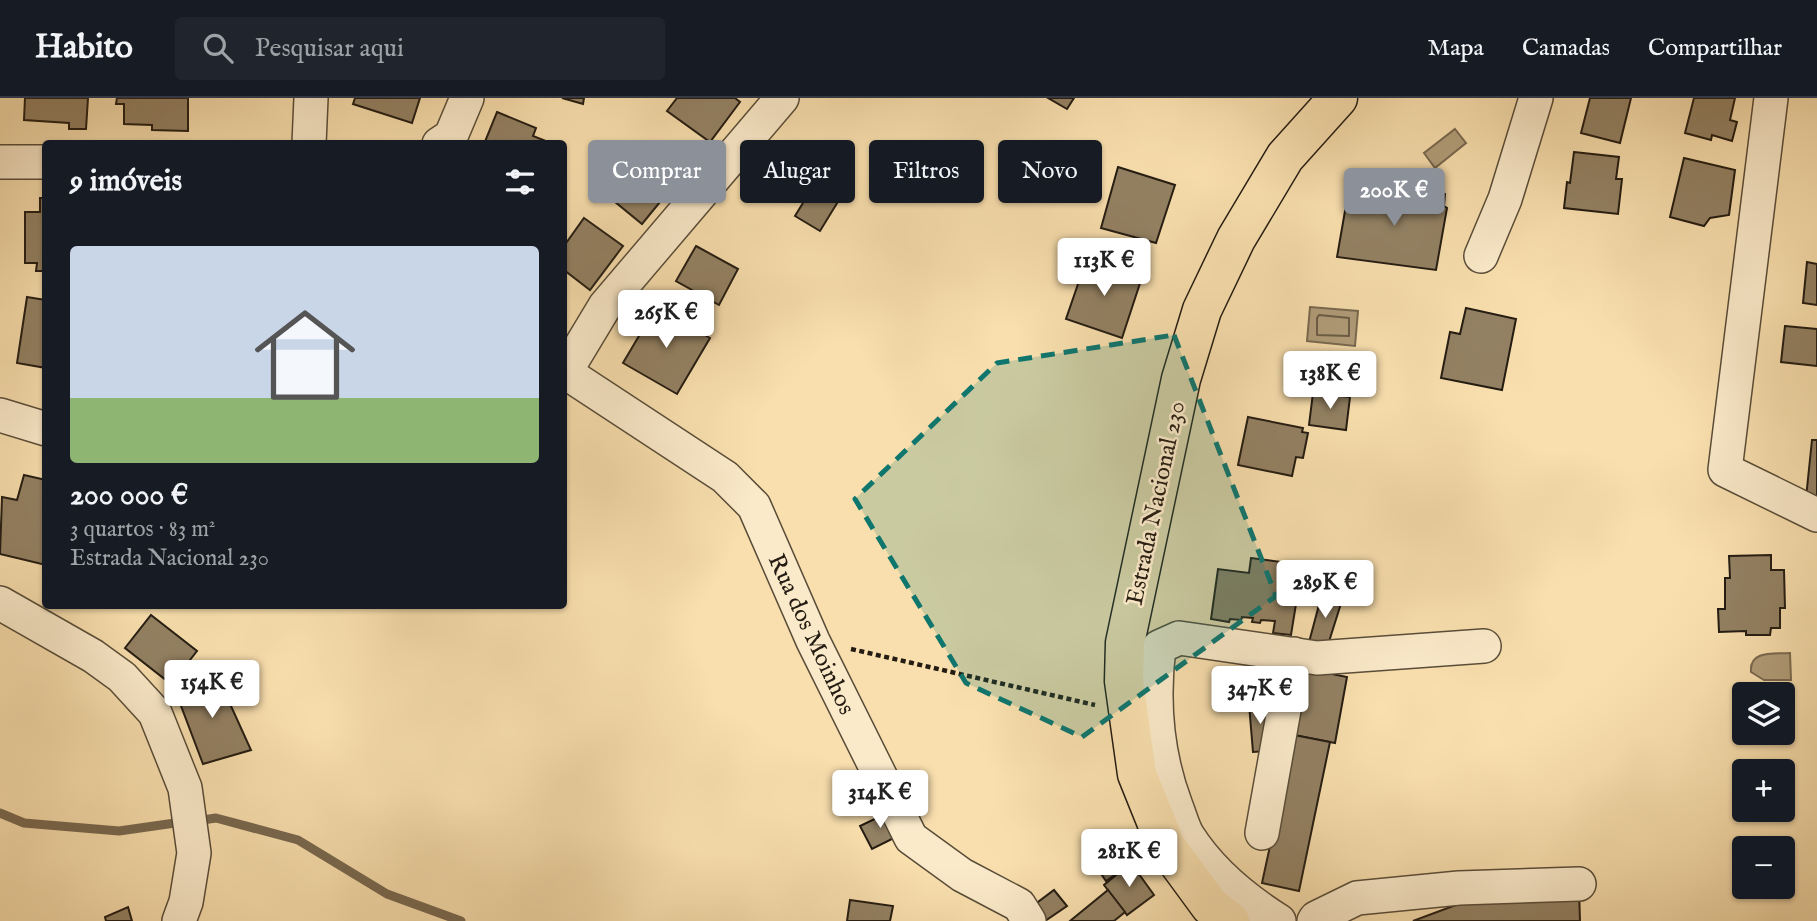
<!DOCTYPE html>
<html lang="pt">
<meta charset="utf-8">
<style>
body{margin:0;font-family:"IM FELL English",serif;background:#20242c;color:#f1f3f6;height:100vh;display:flex;flex-direction:column;font-size:26px;white-space:nowrap}
*{box-sizing:border-box;margin:0}
p{font-size:23px;color:#9ea1a6}
.icon{flex:none;width:38px;height:38px;fill:none;stroke:currentColor;stroke-width:2;stroke-linecap:round;stroke-linejoin:round}
.map{position:relative;flex:1;overflow:hidden}
.sheet{position:absolute;left:42px;top:42px;width:525px;height:469px;display:flex;flex-direction:column;background:#171b24;border-radius:7px;box-shadow:0 2px 5px #0004}
.sheet>*{flex:none}
.top-card{position:absolute;left:588px;top:42px;width:665px;height:63px;display:flex;gap:14px}
.controls{position:absolute;left:1732px;top:584px;display:grid;gap:14px}
.controls a{display:grid;place-items:center;width:63px;height:63px;border-radius:7px;background:#171b24;box-shadow:0 2px 5px #0004;font-size:35px}
.price{position:absolute;translate:-50% -60px;padding:0 16px;border-radius:7px;background:#fff;color:#222;font-size:23px;line-height:46px;filter:drop-shadow(0 2px 4px #0008)}
.price::after{content:'';position:absolute;left:50%;top:42px;width:21px;height:16px;margin-left:-10px;background:inherit;clip-path:polygon(0 0,100% 0,50% 100%)}
.price.on{background:#8c9099;color:#fff}
ul{padding:0;list-style:none}
li{display:grid;align-content:center;gap:14px;height:371px;padding:0 28px}
li span{display:grid;place-items:center;height:217px;border-radius:7px;color:#555}
li>.icon{margin-inline-start:auto}
span .icon{width:126px;height:126px;fill:#fffc;stroke-width:1}
li b{font-size:30px}
h2{display:flex;justify-content:space-between;align-items:center;height:84px;padding:0 28px;font-size:30px}
.tag{padding:0 24px;border-radius:7px;background:#171b24;box-shadow:0 2px 5px #0004;font-size:24px;line-height:63px}
.tag.on{background:#8c9099;color:#fff}
header{display:flex;align-items:center;gap:42px;box-sizing:border-box;height:98px;padding:0 35px;background:#171b24;border-bottom:2px solid #363941}
header strong{font-size:33px}
nav{display:flex;gap:38px;margin-inline-start:auto;font-size:24px}
.search{width:490px;height:63px;background:#20242c;display:flex;align-items:center;gap:18px;box-sizing:border-box;padding:0 24px;border-radius:7px;color:#9ea1a6;font-size:26px}
.map>svg:first-child{display:block}
.water{fill:#b19d79;stroke:#796950;stroke-width:2}
.lines{fill:none;stroke-linecap:round;stroke-linejoin:round}
.shore{stroke:#6a5c46;stroke-width:2}
.stream{stroke:#796950;stroke-width:9}
.building{fill:#938163;stroke:#241c12;stroke-width:2}
.minor-casing{stroke:#594d39;stroke-width:36}
.primary-casing{stroke:#241c12;stroke-width:41}
.path{stroke:#241c12;stroke-width:4.5;stroke-dasharray:5 3.5;stroke-linecap:butt}
.minor{stroke:#fbeaca;stroke-width:33}
.primary{stroke:#f9dfae;stroke-width:38}
.marked{fill:#0f766e;fill-opacity:0.2;stroke:#0f766e;stroke-width:5;stroke-dasharray:14 9;stroke-linejoin:round}
.labels{text-anchor:middle;stroke-width:5;stroke-linejoin:round;paint-order:stroke}
.street-label{font-size:24px;fill:#241c12;stroke:#fbeaca}
</style>
<header>
<strong>Habito</strong>
<div class="search"><svg class="icon" aria-label="search" viewBox="0 0 24 24"><circle cx="10" cy="10" r="6"/><path d="M15 15l6 6"/></svg>Pesquisar aqui</div>
<nav><a>Mapa</a><a>Camadas</a><a>Compartilhar</a></nav>
</header>
<div class="map">
<svg width="1817" height="823" viewBox="0 0 1817 823">
<rect width="100%" height="100%" fill="#f9dfae"/>
<filter id="stains"><feTurbulence type="fractalNoise" baseFrequency=".00286" numOctaves="4"/><feColorMatrix values="0 0 0 0 .2 0 0 0 0 .09 0 0 0 0 .02 0 0 0 .5 -.17"/></filter>
<radialGradient id="worn" r=".72"><stop offset=".6" stop-color="#630" stop-opacity="0"/><stop offset="1" stop-color="#630" stop-opacity=".3"/></radialGradient>
<g class="water">
<path d="M1455,31L1466,45L1435,70L1424,55Z"/>
<path d="M1310,209L1358,213L1355,248L1307,243Z"/>
<path d="M1790,555L1791,582H1764L1751,574C1749,552 1774,556 1790,555Z"/>
</g>
<g class="lines">
<path class="shore" d="M1319,217L1349,220V238L1317,237V220Z"/>
<g class="stream">
<path d="M0,715L24,725L119,733L182,724"/>
<path d="M196,723L216,720L298,742L387,796L461,823"/>
</g>
</g>
<g class="building">
<path d="M25,0H88L86,31H69V25L24,22Z"/>
<path d="M117,0H188V33L152,32V27L124,26V6H116Z"/>
<path d="M355,0H420L412,25L353,6Z"/>
<path d="M562,0H584L583,6Z"/>
<path d="M677,0H735L740,4L710,44L667,13Z"/>
<path d="M1048,0H1074L1067,11Z"/>
<path d="M1590,0H1631L1620,45L1581,35Z"/>
<path d="M1694,0H1735L1730,22L1737,24L1732,43L1712,37L1711,42L1685,35Z"/>
<path d="M497,14L536,30L533,38L546,43L545,46H484Z"/>
<path d="M1574,54L1619,59L1616,81H1622L1618,116L1564,110L1567,84L1570,85Z"/>
<path d="M635,55L674,87L642,126L603,94Z"/>
<path d="M1684,60L1735,72L1729,117L1710,120L1704,128L1670,119Z"/>
<path d="M825,69L850,84L820,133L795,118Z"/>
<path d="M1118,69L1175,87L1156,145L1101,130Z"/>
<path d="M1349,90L1411,100L1413,90L1445,96L1444,108L1447,110L1436,172L1337,159Z"/>
<path d="M40,100H46V173H36L37,165H25V114H40Z"/>
<path d="M584,120L623,148L590,192L564,172V148Z"/>
<path d="M696,148L738,171L719,207L676,183Z"/>
<path d="M1087,160L1142,179L1122,240L1066,221Z"/>
<path d="M1807,164L1817,166V207L1803,205Z"/>
<path d="M27,199L46,202V270L17,265Z"/>
<path d="M656,209L710,240L677,296L623,265Z"/>
<path d="M1466,210L1516,221L1502,292L1441,280L1450,234L1460,236Z"/>
<path d="M1785,228L1817,231V268L1781,264Z"/>
<path d="M1313,295L1350,299L1346,332L1309,327Z"/>
<path d="M1248,319L1303,330L1302,334L1308,335L1303,360L1296,359L1292,378L1238,367Z"/>
<path d="M1812,342H1817V401L1806,400Z"/>
<path d="M24,377L46,382V467L0,456L2,399L17,402Z"/>
<path d="M1771,457V472H1784L1785,510H1780V530H1771L1770,537H1746V533L1719,534L1718,511H1725V480H1730L1729,458Z"/>
<path d="M1251,460L1296,466L1291,506H1296L1291,537L1273,535L1275,523L1261,522L1260,525L1252,524L1253,520L1242,519L1241,522L1230,521L1229,524L1211,521L1218,471L1249,475Z"/>
<path d="M1323,492L1343,499L1327,550L1308,548Z"/>
<path d="M151,517L197,553L171,586L125,550Z"/>
<path d="M1307,571L1347,579L1335,645L1294,637Z"/>
<path d="M216,575L251,652L203,666L175,592Z"/>
<path d="M1271,605L1268,653L1253,654L1249,606Z"/>
<path d="M1294,637L1330,644L1299,793L1262,785Z"/>
<path d="M889,714L900,737L872,751L860,728Z"/>
<path d="M1114,750L1126,769L1106,783L1093,764Z"/>
<path d="M1131,765L1154,797L1127,817L1104,787Z"/>
<path d="M1579,791L1580,823H1413L1488,795Z"/>
<path d="M1054,792L1067,808L1045,823L1034,807Z"/>
<path d="M1108,792L1125,814L1114,823H1070Z"/>
<path d="M850,802L893,808L890,823H847Z"/>
<path d="M128,809L132,823H106L105,819Z"/>
</g>
<g class="lines">
<g class="minor-casing">
<g id="minor">
<path d="M1771,0L1725,372L1817,417"/>
<path d="M309,46L311,0"/>
<path d="M439,46L451,38L467,0"/>
<path d="M0,64H46"/>
<path d="M1481,158L1505,101L1536,0"/>
<path d="M565,274L725,379L754,408L813,543L911,740L962,777L1019,807L1029,823"/>
<path d="M564,276L605,208L782,0"/>
<path d="M0,317L46,331"/>
<path d="M0,505L93,558L122,579L155,615L185,690L194,755L186,804L179,823"/>
<path d="M1262,735L1294,556"/>
<path d="M1279,823C1244,801 1211,774 1188,738C1183,730 1180,718 1176,708C1156,655 1152,604 1159,549L1179,540L1317,560L1484,548"/>
<path d="M1314,823L1316,820L1357,800L1459,790L1579,786"/>
</g>
</g>
<g class="primary-casing">
<path id="primary" d="M1230,823L1210,808L1166,748L1137,676L1124,583L1125,545L1181,281L1202,212L1236,141L1285,59L1338,0"/>
</g>
<path class="path" d="M851,551L1095,607"/>
<use href="#minor" class="minor"/>
<use href="#primary" class="primary"/>
</g>
<path class="marked" d="M1174,237L1276,498L1082,639L966,585L855,401L997,265Z"/>
<g class="labels">
<g class="street-label">
<text transform="translate(1155 405) rotate(-78)" y="8">Estrada Nacional 230</text>
<text transform="translate(812 536) rotate(65)" y="8">Rua dos Moinhos</text>
</g>
</g>
<rect width="100%" height="100%" filter="url(#stains)"/>
<rect width="100%" height="100%" fill="url(#worn)"/>
</svg>
<div class="controls">
<a><svg class="icon" aria-label="layers" viewBox="0 0 24 24"><path d="M12 4l9 5-9 5-9-5zM3 14l9 5 9-5"/></svg></a>
<a>+</a>
<a>−</a>
</div>
<b class="price on" style="left:1394px;top:130px">200K €</b>
<b class="price" style="left:1104px;top:200px">113K €</b>
<b class="price" style="left:666px;top:252px">265K €</b>
<b class="price" style="left:1330px;top:313px">138K €</b>
<b class="price" style="left:1325px;top:522px">289K €</b>
<b class="price" style="left:212px;top:622px">154K €</b>
<b class="price" style="left:1260px;top:628px">347K €</b>
<b class="price" style="left:880px;top:732px">314K €</b>
<b class="price" style="left:1129px;top:791px">281K €</b>
<div class="top-card">
<a class="tag on">Comprar</a>
<a class="tag">Alugar</a>
<a class="tag">Filtros</a>
<a class="tag">Novo</a>
</div>
<section class="sheet">
<h2>9 imóveis<svg class="icon" aria-label="filters" viewBox="0 0 24 24"><path d="M4 7h16M4 17h16"/><circle cx="9" cy="7" r="2"/><circle cx="15" cy="17" r="2"/></svg></h2>
<ul>
<li><span style="background:linear-gradient(#c9d6e8 70%,#8fb573 0)"><svg class="icon" aria-label="home" viewBox="0 0 24 24"><path d="M3 11l9-7 9 7M6 9v11h12V9"/></svg></span><div><b>200 000 €</b><p>3 quartos · 83 m²</p><p>Estrada Nacional 230</p></div></li>
</ul>
</section>
</div>
